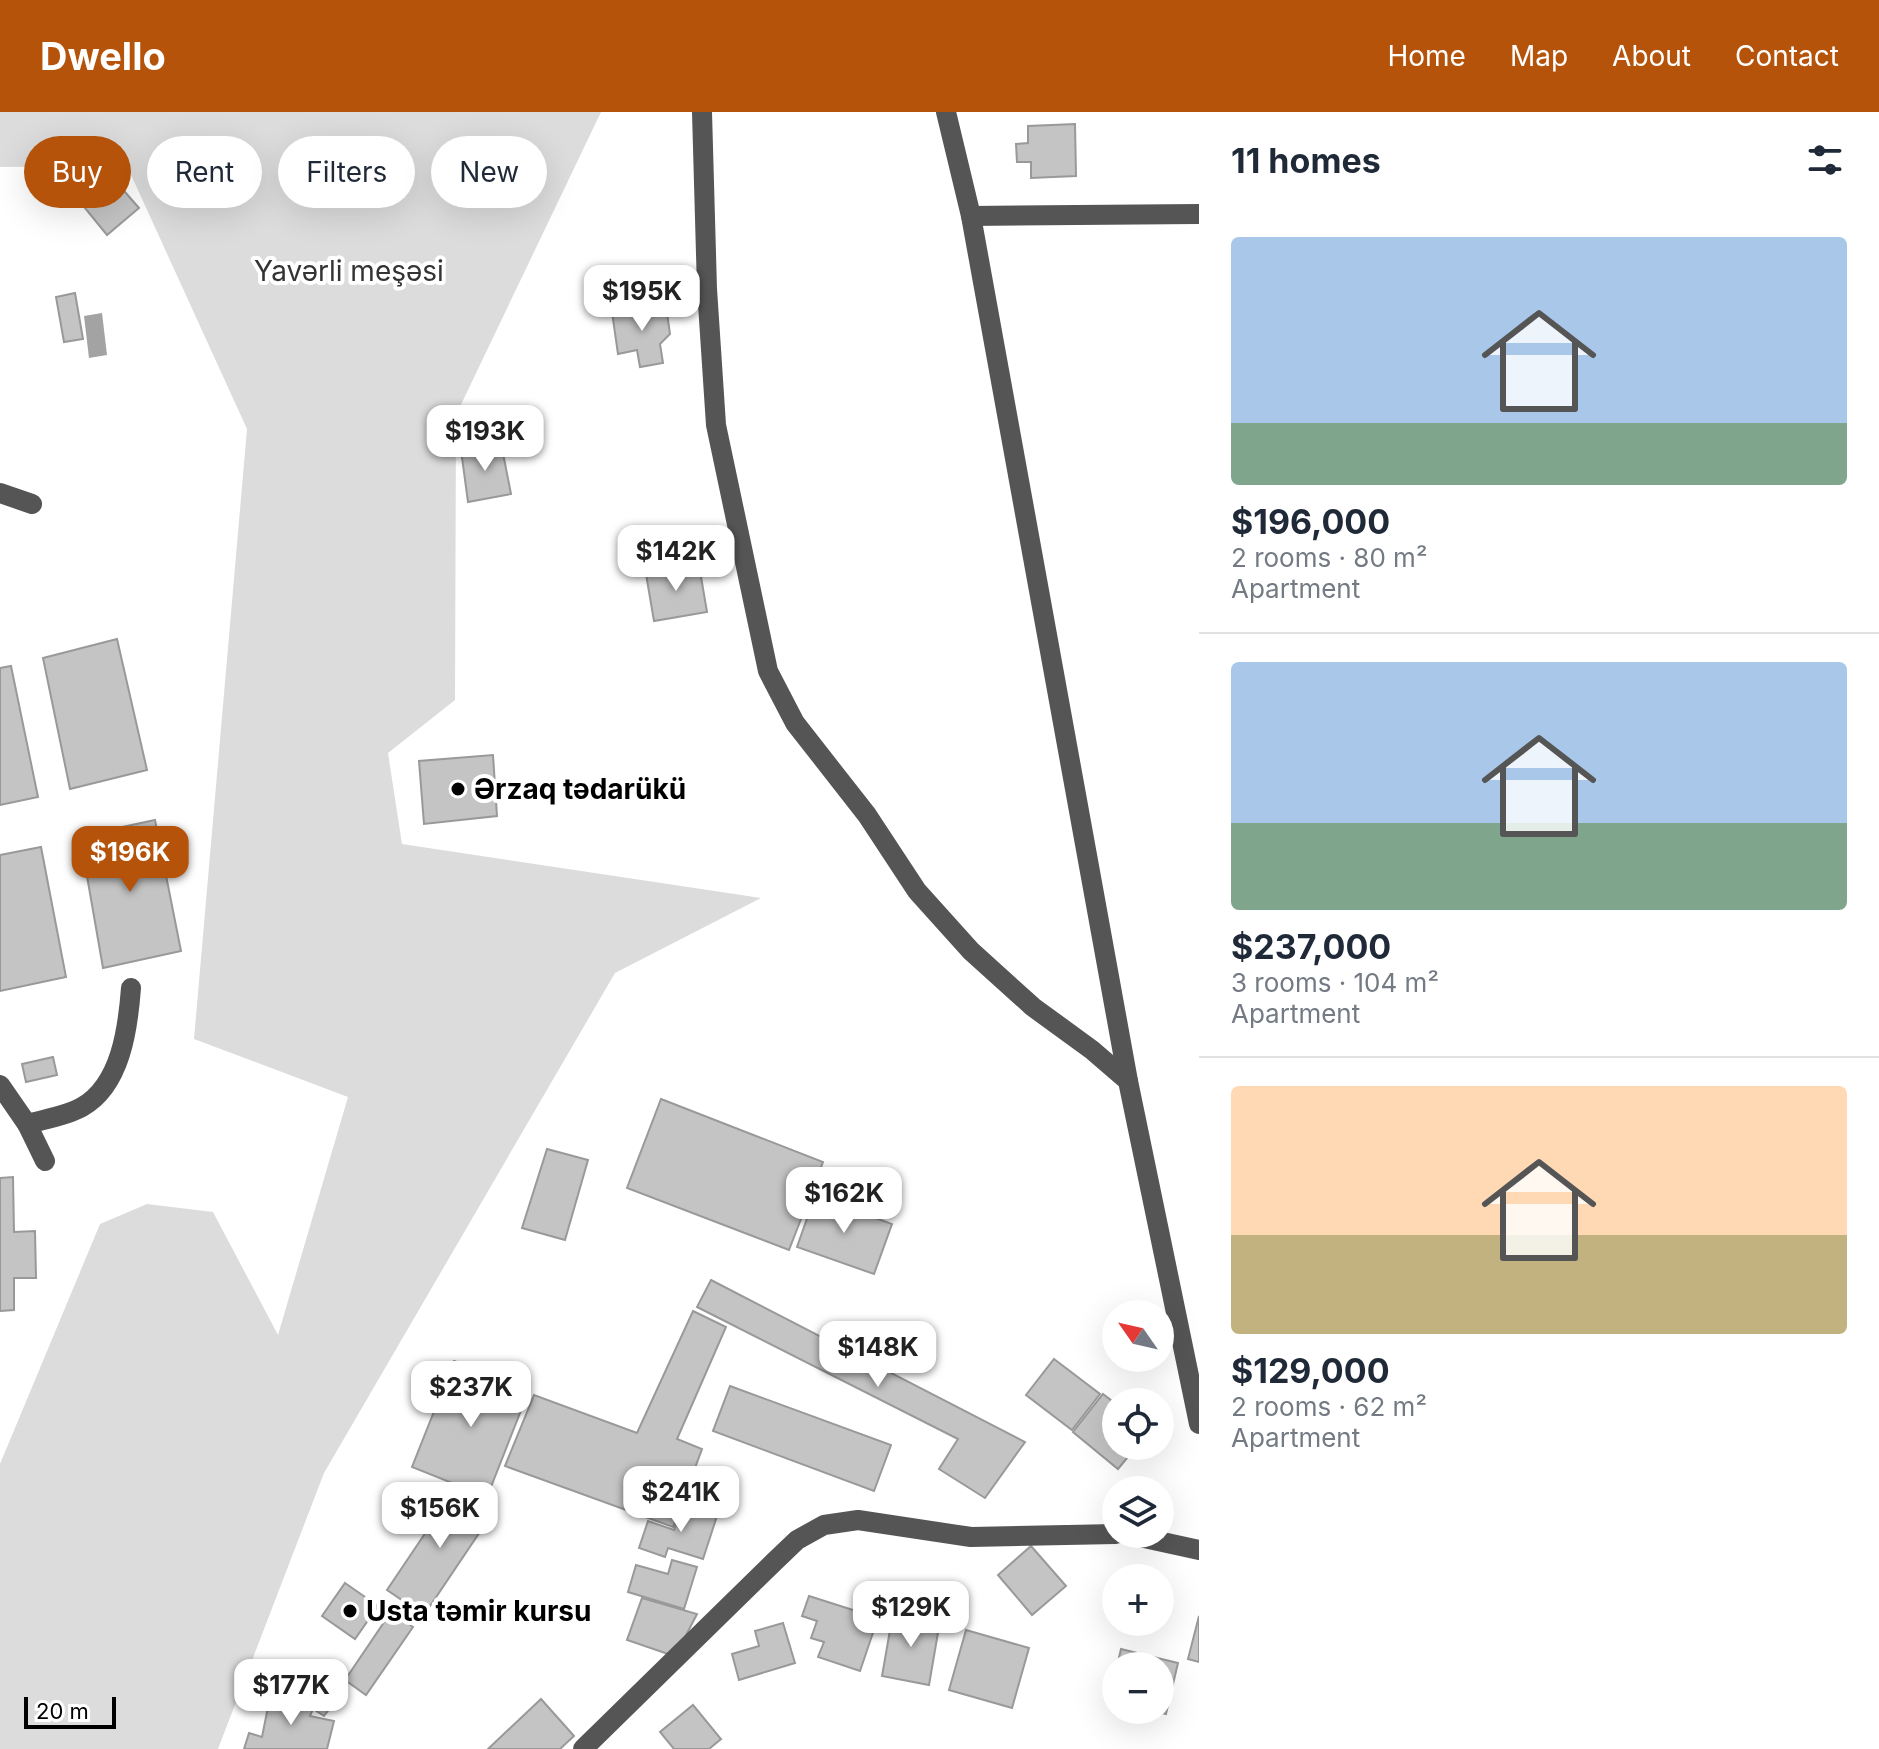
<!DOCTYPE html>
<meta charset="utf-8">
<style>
body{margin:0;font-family:Inter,sans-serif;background:#f6f6f7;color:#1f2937;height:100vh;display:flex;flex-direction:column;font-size:30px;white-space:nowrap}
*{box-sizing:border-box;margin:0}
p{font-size:26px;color:#747a83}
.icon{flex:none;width:44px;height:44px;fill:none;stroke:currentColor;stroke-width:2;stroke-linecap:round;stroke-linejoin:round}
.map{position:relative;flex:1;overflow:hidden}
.drawer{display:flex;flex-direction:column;background:#fff;width:680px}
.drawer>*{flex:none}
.top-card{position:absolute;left:24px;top:24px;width:760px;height:72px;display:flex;gap:16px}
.needle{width:52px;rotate:304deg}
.tools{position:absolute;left:1102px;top:1188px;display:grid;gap:16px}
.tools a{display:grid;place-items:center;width:72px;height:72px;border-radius:50%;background:#fff;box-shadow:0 8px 32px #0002;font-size:40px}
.scale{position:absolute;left:24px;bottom:20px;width:92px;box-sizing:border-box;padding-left:8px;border:4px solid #000;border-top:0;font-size:22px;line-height:28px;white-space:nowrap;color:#000;-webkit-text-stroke:6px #fff;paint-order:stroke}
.price{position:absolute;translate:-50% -68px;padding:0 18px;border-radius:16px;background:#fff;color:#222;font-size:26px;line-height:52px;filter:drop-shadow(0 2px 4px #0008)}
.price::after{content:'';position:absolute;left:50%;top:48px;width:24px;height:18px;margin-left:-12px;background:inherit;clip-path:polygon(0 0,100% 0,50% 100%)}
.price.selected{background:#b45309;color:#fff}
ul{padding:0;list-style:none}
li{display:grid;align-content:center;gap:16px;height:424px;padding:0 32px}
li+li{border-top:2px solid #e0e1e3}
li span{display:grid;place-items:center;height:248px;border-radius:8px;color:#555}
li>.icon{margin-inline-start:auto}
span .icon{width:144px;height:144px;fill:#fffc;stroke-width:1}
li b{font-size:34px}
h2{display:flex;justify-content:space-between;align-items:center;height:96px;padding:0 32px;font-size:34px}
.pill{padding:0 28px;border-radius:36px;background:#fff;box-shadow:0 8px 32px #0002;font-size:28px;line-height:72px}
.pill.selected{background:#b45309;color:#fff}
header{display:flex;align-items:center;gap:48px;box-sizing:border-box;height:112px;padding:0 40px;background:#b45309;color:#fff}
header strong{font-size:38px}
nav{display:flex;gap:44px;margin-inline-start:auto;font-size:28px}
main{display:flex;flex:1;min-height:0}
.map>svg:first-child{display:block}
.green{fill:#dcdcdc}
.water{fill:#a3a3a3}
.building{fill:#c4c4c4;stroke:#999;stroke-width:2}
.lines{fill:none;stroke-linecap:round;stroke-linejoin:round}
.minor{stroke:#555;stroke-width:20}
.poi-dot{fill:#000;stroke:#fff;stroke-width:3}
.labels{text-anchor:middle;stroke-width:8;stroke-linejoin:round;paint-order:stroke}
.park-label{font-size:28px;fill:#333;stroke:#fff}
.poi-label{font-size:28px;font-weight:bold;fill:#000;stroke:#fff;text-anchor:start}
</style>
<header>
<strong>Dwello</strong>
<nav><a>Home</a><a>Map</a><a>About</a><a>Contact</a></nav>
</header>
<main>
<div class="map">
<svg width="1199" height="1637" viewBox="0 0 1199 1637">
<rect width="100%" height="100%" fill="#fff"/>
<path class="green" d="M0,0H601L456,303L455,588L388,641L402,732L761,786L615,861L324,1361L218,1637H0V1352L100,1112L147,1092L213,1100L278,1223L348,985L194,927L247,317L127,54L0,55Z"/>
<path class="water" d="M102,201L107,243L89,246L84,204Z"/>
<g class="building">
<path d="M1075,12L1076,64L1031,66V50H1017L1016,32L1028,31V14Z"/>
<path d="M111,64L139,96L107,123L80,90Z"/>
<path d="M75,181L83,227L64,230L56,185Z"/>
<path d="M648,195L667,201L670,222L660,232L663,251L640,255L637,238L618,242L612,200Z"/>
<path d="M501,331L511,382L468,390L461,338Z"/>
<path d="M675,418L682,454L649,460L642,424Z"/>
<path d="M699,453L707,500L654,509L646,462Z"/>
<path d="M117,527L147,658L70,677L43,546Z"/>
<path d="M11,554L38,685L0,693V556Z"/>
<path d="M493,643L497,704L424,712L419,649Z"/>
<path d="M155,708L181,839L103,856L80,724Z"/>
<path d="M41,735L66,865L0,879V743Z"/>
<path d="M53,945L57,963L26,970L22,952Z"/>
<path d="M661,987L823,1050L789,1138L627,1076Z"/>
<path d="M547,1037L588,1048L565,1128L522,1116Z"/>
<path d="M13,1065L14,1120L35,1119L36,1166H14V1198L0,1199V1066Z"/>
<path d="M815,1084L892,1112L874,1162L797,1135Z"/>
<path d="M711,1168L1025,1330L985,1386L939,1357L958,1327L697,1195Z"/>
<path d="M693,1199L726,1215L677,1327L702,1337L673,1415L505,1354L534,1283L637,1321Z"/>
<path d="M1054,1247L1100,1282L1072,1318L1026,1283Z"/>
<path d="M454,1249L529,1278L487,1385L412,1355Z"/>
<path d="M730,1274L891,1333L874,1379L713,1319Z"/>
<path d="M1103,1282L1116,1292V1334H1137L1118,1357L1073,1320Z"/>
<path d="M457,1374L494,1399L424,1503L387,1478Z"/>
<path d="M682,1393L717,1404L703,1447L668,1436L665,1445L639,1436L648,1409L674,1418Z"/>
<path d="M1031,1434L1066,1474L1032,1503L998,1463Z"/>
<path d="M672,1448L697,1455L684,1497L628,1480L636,1453L668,1462Z"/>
<path d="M345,1471L378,1494L355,1527L322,1504Z"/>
<path d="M809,1484L878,1506L860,1559L818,1545L824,1530L811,1526L817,1509L802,1504Z"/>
<path d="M642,1486L697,1502L682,1531L671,1543L627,1528Z"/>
<path d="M391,1500L413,1515L366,1583L345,1568Z"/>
<path d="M893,1501L940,1509L929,1573L882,1564Z"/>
<path d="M1199,1504V1550L1188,1547Z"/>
<path d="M783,1511L795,1551L739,1568L732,1542L759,1534L755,1519Z"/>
<path d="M966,1518L1029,1536L1012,1596L949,1578Z"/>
<path d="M1121,1537L1178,1551L1166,1602L1149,1598H1160V1554H1117Z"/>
<path d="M303,1552L343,1579L324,1604L284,1578Z"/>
<path d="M280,1576L313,1597L310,1604L334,1609L327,1637H244L249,1621L262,1625L268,1595Z"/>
<path d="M541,1587L574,1624L560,1637H488Z"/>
<path d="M693,1593L721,1627L709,1637H674L660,1620Z"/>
</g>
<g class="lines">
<g class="minor">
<path d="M702,0L707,177L716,313L768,559L795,611L867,703L917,779L971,839L1033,895L1092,938L1128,969L1199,1312"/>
<path d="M946,0L971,104L1128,969"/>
<path d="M971,104L1199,102"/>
<path d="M0,381L32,392"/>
<path d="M0,973L27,1012L45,1049"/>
<path d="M27,1012C45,1007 66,1004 82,995C121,973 128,916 131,876"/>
<path d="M1126,1422L1199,1438"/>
<path d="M583,1637L774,1450L797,1428L824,1413L858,1408L971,1425L1116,1422"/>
</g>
</g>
<g class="poi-dot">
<circle cx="458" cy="677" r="8"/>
<circle cx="350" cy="1499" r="8"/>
</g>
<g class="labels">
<g class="park-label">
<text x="349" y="169">Yavərli meşəsi</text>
</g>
<g class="poi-label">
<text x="474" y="687">Ərzaq tədarükü</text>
<text x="366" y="1509">Usta təmir kursu</text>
</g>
</g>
</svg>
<div class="tools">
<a><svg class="needle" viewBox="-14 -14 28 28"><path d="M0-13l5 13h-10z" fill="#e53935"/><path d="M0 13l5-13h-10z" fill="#747a83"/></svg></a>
<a><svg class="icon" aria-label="locate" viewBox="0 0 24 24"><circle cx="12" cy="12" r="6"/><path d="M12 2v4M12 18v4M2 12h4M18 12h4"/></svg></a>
<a><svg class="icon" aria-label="layers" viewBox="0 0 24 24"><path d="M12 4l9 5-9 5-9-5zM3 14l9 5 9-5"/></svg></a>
<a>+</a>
<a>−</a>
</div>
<div class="scale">20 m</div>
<b class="price" style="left:642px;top:221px">$195K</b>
<b class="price" style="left:485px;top:361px">$193K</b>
<b class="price" style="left:676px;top:481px">$142K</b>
<b class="price selected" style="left:130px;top:782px">$196K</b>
<b class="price" style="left:844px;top:1123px">$162K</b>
<b class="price" style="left:878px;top:1277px">$148K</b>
<b class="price" style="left:471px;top:1317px">$237K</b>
<b class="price" style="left:681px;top:1422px">$241K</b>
<b class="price" style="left:440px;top:1438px">$156K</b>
<b class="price" style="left:911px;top:1537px">$129K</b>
<b class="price" style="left:291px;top:1615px">$177K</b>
<div class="top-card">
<a class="pill selected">Buy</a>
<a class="pill">Rent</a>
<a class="pill">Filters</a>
<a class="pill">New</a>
</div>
</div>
<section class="drawer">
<h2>11 homes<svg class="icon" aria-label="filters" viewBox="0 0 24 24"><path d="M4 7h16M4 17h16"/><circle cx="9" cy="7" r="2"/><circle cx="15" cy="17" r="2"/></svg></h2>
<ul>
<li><span style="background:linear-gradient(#a9c7e8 75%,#7fa58c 0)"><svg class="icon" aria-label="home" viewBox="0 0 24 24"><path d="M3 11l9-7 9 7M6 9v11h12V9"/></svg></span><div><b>$196,000</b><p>2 rooms · 80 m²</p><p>Apartment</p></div></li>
<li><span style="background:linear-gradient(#a9c7e8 65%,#7fa58c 0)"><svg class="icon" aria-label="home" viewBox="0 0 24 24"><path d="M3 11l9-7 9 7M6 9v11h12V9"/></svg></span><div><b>$237,000</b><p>3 rooms · 104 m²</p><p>Apartment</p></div></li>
<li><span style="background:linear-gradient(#ffd9b3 60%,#c2b280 0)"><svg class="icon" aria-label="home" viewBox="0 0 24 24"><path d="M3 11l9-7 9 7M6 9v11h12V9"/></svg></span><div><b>$129,000</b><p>2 rooms · 62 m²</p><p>Apartment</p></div></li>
</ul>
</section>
</main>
